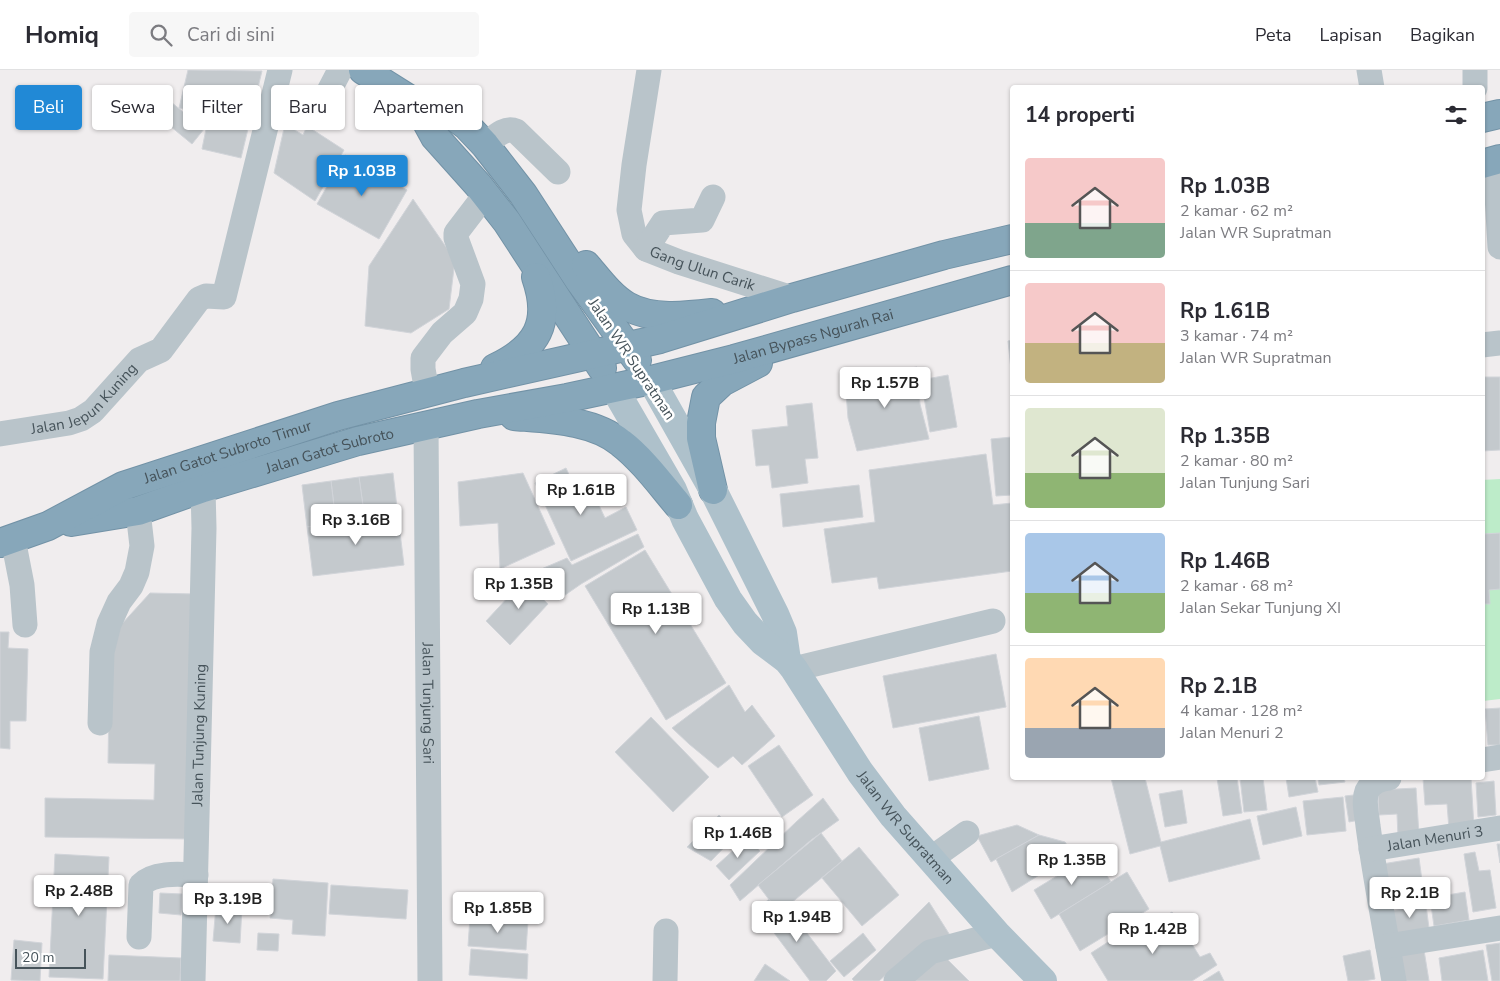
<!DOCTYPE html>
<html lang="id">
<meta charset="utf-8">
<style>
body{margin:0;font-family:"Nunito Sans",sans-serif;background:#f7f7f7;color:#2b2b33;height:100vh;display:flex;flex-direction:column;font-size:19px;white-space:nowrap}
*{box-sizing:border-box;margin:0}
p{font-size:16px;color:#7c7c81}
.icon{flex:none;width:28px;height:28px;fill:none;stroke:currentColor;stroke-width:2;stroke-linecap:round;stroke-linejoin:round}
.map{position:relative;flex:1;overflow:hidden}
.panel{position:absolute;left:1010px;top:15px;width:475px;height:695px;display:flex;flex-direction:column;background:#fff;border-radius:5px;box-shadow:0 1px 4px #0004}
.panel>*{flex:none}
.top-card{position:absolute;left:15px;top:15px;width:475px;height:45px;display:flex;gap:10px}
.scale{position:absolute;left:15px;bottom:12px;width:71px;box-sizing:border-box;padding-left:5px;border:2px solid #46535a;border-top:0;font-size:14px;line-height:18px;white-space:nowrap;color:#46535a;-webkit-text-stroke:4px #fff;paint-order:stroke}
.price{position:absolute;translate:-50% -42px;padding:0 11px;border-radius:5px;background:#fff;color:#222;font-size:16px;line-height:32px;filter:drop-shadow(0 1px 2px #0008)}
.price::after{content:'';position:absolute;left:50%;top:30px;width:15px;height:11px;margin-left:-8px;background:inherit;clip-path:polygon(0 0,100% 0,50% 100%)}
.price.active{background:#2189d6;color:#fff}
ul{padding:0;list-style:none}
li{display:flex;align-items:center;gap:15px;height:125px;padding:0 15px}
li+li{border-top:1px solid #e1e1e2}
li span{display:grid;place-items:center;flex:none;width:140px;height:100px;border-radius:5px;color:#555}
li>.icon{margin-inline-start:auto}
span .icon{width:60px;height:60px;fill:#fffc;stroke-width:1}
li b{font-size:21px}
h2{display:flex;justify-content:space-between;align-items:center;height:60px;padding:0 15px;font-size:21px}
.pill{padding:0 18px;border-radius:5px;background:#fff;box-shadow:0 1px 4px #0004;font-size:18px;line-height:45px}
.pill.active{background:#2189d6;color:#fff}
header{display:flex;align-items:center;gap:30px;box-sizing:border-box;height:70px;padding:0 25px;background:#fff;border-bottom:1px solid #e1e1e2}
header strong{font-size:24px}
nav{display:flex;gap:28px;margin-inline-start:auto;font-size:18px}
.search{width:350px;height:45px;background:#f7f7f7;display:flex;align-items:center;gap:12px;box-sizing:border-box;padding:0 18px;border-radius:5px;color:#7c7c81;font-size:19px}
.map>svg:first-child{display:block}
.green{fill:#bdecc9}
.building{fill:#c4c9cd;stroke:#d1d4d9}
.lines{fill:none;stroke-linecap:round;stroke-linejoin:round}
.highway-casing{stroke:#7292a6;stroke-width:30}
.minor{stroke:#b9c4ca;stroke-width:25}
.major{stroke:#aec1cb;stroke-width:28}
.highway{stroke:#87a7ba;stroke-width:28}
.labels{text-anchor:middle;stroke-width:5;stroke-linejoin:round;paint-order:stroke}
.street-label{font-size:15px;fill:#46535a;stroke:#fff}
</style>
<header>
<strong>Homiq</strong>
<div class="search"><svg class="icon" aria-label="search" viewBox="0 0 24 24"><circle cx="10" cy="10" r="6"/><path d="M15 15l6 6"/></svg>Cari di sini</div>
<nav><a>Peta</a><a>Lapisan</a><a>Bagikan</a></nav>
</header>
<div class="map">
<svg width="1500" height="911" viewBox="0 0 1500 911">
<rect width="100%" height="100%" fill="#f0edee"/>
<path class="green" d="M1500,409V629L1483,631L1482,410Z"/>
<g class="building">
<path d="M188,0L262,1L241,88L202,79L207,54L223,58L225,49L179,38Z"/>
<path d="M171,32L204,59L192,74L159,47Z"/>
<path d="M285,54L303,65L307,56L344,80L315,131L274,103Z"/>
<path d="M345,85L407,120L379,169L317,134Z"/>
<path d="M413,129L455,190L449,239L411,263L365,256L369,196Z"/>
<path d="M1012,270V309L1008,271Z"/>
<path d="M917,297L920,334L929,369L857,381L848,348L845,309Z"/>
<path d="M948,305L957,357L930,362L921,310Z"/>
<path d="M1482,307H1500V380L1482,381Z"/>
<path d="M812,333L818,388L805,389L808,413L772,418L769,395L756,396L752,360L788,356L786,336Z"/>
<path d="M1012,367V425L996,426L991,369Z"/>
<path d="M986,384L993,435L1012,433V501L879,519L877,507L832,513L824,459L875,452L869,400Z"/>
<path d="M566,398L576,420L589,414L605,448L626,437L637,460L571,491L535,413Z"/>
<path d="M393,403L398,446L365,450L359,407Z"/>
<path d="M523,403L555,474L500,499L498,453L460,456L458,412Z"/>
<path d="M359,407L365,450L336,453L331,411Z"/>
<path d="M331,411L336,453L307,457L302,415Z"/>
<path d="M859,415L863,447L783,457L780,424Z"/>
<path d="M398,446L404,495L313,506L307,457Z"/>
<path d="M1500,463V519L1489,520L1490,534H1482L1483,464Z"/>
<path d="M638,464L644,477L581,514L558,530L532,503L567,488L572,495Z"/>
<path d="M645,480L726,613L666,650L585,516Z"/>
<path d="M532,508L548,523L543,529L548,534L510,575L486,551L523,511Z"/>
<path d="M150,523L195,524L191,769L45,767V728L154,730L155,694L108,693L110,567Z"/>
<path d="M0,562H9L8,578L28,579L26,651H10V679L0,678Z"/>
<path d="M996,584L1006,637L893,658L883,606Z"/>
<path d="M729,615L745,642L752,635L775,666L742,695L733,686L718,698L689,674L672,658Z"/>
<path d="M1500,638V675H1488L1485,639Z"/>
<path d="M979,646L989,699L929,711L919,658Z"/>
<path d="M651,647L709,707L673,742L615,682Z"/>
<path d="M779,675L813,725L782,747L748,696Z"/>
<path d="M1111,708H1145L1161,772L1250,749L1260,789L1169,812L1160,776L1130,784Z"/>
<path d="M1217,708H1237L1242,743L1223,746Z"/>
<path d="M1240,708H1263L1267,740L1244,742Z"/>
<path d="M1286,708H1315L1318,722L1289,727Z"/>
<path d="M1318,708H1344L1345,712L1319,715Z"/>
<path d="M1423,708H1471L1474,757L1449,759L1447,734L1425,735Z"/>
<path d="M1494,711L1496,745L1478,747L1476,713Z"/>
<path d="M1416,718L1419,765L1398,767L1397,744L1379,745L1378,720Z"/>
<path d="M1182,720L1187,753L1165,757L1159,724Z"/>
<path d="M1362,724L1365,749L1349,752L1345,726Z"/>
<path d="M1343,727L1346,761L1307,765L1303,731Z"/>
<path d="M823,728L839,750L811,770L740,831L730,815L796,752Z"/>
<path d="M1296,737L1302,766L1263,775L1257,746Z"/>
<path d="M719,745L737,764L711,791L687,777Z"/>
<path d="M1017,755L1039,765L991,792L977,766Z"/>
<path d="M821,763L842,791L779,843L758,815Z"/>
<path d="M1039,765L1065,772L1073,784L1012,822L996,789Z"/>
<path d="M747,768L760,781L729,810L716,796Z"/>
<path d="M1497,774H1500V793Z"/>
<path d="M859,777L899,825L862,856L822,808Z"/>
<path d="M1475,782L1479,801L1490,800L1496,838L1473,842L1464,784Z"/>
<path d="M55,784L109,787L103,909L49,907Z"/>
<path d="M1093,784L1111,812L1051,849L1034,820Z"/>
<path d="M1419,788L1423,818L1387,823L1382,794Z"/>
<path d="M1127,802L1149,839L1080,881L1059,844Z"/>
<path d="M273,809L328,813L325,866L292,864L293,850L270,848Z"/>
<path d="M331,815L408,820L406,849L329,844Z"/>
<path d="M1465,822L1469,850L1434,856L1430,828Z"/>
<path d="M160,823L182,824L181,845L159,843Z"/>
<path d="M769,829L779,843L787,837L836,901L826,911H810L757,840Z"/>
<path d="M929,832L953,870L897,895L879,911H854L852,909Z"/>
<path d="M1426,835L1429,858L1395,864L1391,841Z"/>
<path d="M216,836L242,838L240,873L213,871Z"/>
<path d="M1172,842L1200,887L1210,883L1217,895L1192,911H1108L1091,883L1136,854L1141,862Z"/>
<path d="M470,847L528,851L526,880L468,876Z"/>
<path d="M258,863L279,864L278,881L257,880Z"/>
<path d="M863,863L876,880L844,907L830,891Z"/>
<path d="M14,870L42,873L40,911L11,910Z"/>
<path d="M1500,873V911H1492L1486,875Z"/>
<path d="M471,879L528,884L527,909L469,905Z"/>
<path d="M1370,880L1375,909L1364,911H1348L1343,886Z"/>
<path d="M1424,880L1429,911H1400L1396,884Z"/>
<path d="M1483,880L1488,911H1442L1439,888Z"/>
<path d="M941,883L969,911H914Z"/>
<path d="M109,885L181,888L180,911H108Z"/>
<path d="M765,894L790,911H754Z"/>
<path d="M1219,901L1224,911H1203Z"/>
</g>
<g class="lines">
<g class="highway-casing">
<g id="highway">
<path d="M363,0L417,34L436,38L452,45L467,56L485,75L523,124L579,210L637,290"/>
<path d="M417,34L435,67L478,115L507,152L602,298"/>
<path d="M1482,48L1500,44"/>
<path d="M1482,94L1500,89"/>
<path d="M586,195C598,209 611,227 627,236C651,250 686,246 712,243"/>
<path d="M495,298C537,278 552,253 536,207"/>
<path d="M514,346C549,349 593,350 621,373C642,389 661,415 678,435"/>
<path d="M713,420L701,368V353L706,327L722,312L758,293"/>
<path id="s7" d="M71,452L138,441L203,418L358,371L478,344L567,328L651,310L734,289L1012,210"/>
<path id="s8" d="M0,473L48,456L123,416L338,346L464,313L660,269L792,228L944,185L1012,169"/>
</g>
</g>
<g class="minor">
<path id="s1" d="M649,0L634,95L629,140L634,164L646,179L679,192L792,228"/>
<path d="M1369,0L1372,18"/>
<path d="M1475,18V0"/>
<path d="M316,46L340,0"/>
<path d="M485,75C494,68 504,56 516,61L558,102"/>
<path d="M1495,91L1500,177"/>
<path d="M646,179L663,153L702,150L713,127"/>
<path d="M1482,275L1500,273"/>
<path d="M427,322L423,299V288L442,263L465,243L471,229L473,214L456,168V163L485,125"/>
<path id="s2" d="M426,355L430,911"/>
<path id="s3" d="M0,364L69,353L81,349L93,341L139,290L161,280L199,229L206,226L224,227L280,0"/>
<path d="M13,469L22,515L25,555"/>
<path d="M794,599L993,551"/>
<path d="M100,653L102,582L109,554L119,532L131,516L137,502L142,476L138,441"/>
<path d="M1482,690L1500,687"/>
<path d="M1389,708C1380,709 1371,713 1367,721C1363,731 1367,745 1368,756C1375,808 1385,859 1394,911"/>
<path id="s4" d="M1371,779L1500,758"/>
<path d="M932,788L967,763"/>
<path d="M139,867L141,815C153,802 179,804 196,805"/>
<path d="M1388,876L1500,858"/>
<path id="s5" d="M193,911L204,458L203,418"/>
<path d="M665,911L666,861"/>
<path d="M896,911L930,882L997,864"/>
</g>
<g class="major">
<path d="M651,310L713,420L775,544L783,563L787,590"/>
<path id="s6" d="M614,318L673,420L685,449L728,529L745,553L763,572L787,590L794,599L860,702L893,746L997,864L1043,911"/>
</g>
<use href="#highway" class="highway"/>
</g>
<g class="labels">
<g class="street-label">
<text dy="5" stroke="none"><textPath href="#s1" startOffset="245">Gang Ulun Carik</textPath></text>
<text dy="5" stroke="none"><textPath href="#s7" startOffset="766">Jalan Bypass Ngurah Rai</textPath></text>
<text transform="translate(632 289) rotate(56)" y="5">Jalan WR Supratman</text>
<text dy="5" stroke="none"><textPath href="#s3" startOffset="95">Jalan Jepun Kuning</textPath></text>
<text dy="5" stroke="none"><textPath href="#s7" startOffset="269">Jalan Gatot Subroto</textPath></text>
<text dy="5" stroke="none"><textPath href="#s8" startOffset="246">Jalan Gatot Subroto Timur</textPath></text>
<text dy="5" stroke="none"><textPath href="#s2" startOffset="278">Jalan Tunjung Sari</textPath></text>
<text dy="5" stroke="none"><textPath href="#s5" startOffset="246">Jalan Tunjung Kuning</textPath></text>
<text dy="5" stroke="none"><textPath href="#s6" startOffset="531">Jalan WR Supratman</textPath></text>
<text dy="5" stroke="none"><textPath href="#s4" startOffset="65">Jalan Menuri 3</textPath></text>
</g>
</g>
</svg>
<div class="scale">20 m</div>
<b class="price active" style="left:362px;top:127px">Rp 1.03B</b>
<b class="price" style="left:885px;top:339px">Rp 1.57B</b>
<b class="price" style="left:581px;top:446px">Rp 1.61B</b>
<b class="price" style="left:356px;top:476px">Rp 3.16B</b>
<b class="price" style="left:519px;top:540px">Rp 1.35B</b>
<b class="price" style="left:656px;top:565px">Rp 1.13B</b>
<b class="price" style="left:738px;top:789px">Rp 1.46B</b>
<b class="price" style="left:1072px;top:816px">Rp 1.35B</b>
<b class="price" style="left:79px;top:847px">Rp 2.48B</b>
<b class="price" style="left:1410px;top:849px">Rp 2.1B</b>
<b class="price" style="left:228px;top:855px">Rp 3.19B</b>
<b class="price" style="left:498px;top:864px">Rp 1.85B</b>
<b class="price" style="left:797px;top:873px">Rp 1.94B</b>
<b class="price" style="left:1153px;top:885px">Rp 1.42B</b>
<div class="top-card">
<a class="pill active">Beli</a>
<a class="pill">Sewa</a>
<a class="pill">Filter</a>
<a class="pill">Baru</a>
<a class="pill">Apartemen</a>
</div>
<section class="panel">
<h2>14 properti<svg class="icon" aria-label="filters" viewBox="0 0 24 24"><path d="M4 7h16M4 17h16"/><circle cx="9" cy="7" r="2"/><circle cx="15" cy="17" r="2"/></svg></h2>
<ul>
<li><span style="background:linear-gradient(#f6c9c9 65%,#7fa58c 0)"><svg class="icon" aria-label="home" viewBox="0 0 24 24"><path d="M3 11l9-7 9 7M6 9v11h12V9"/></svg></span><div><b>Rp 1.03B</b><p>2 kamar · 62 m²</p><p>Jalan WR Supratman</p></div></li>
<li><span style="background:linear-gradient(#f6c9c9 60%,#c2b280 0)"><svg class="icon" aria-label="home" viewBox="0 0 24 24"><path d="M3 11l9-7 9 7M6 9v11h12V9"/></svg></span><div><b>Rp 1.61B</b><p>3 kamar · 74 m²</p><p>Jalan WR Supratman</p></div></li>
<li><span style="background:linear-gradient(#dfe7d0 65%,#8fb573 0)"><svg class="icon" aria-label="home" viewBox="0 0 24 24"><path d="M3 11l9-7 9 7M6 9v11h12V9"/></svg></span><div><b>Rp 1.35B</b><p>2 kamar · 80 m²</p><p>Jalan Tunjung Sari</p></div></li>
<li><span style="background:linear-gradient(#a9c7e8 60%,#8fb573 0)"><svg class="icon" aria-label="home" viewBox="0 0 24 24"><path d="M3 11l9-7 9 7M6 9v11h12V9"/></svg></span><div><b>Rp 1.46B</b><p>2 kamar · 68 m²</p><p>Jalan Sekar Tunjung XI</p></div></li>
<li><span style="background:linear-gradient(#ffd9b3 70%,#9aa5b1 0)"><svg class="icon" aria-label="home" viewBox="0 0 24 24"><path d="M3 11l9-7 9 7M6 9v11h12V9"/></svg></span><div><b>Rp 2.1B</b><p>4 kamar · 128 m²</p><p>Jalan Menuri 2</p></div></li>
</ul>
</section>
</div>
